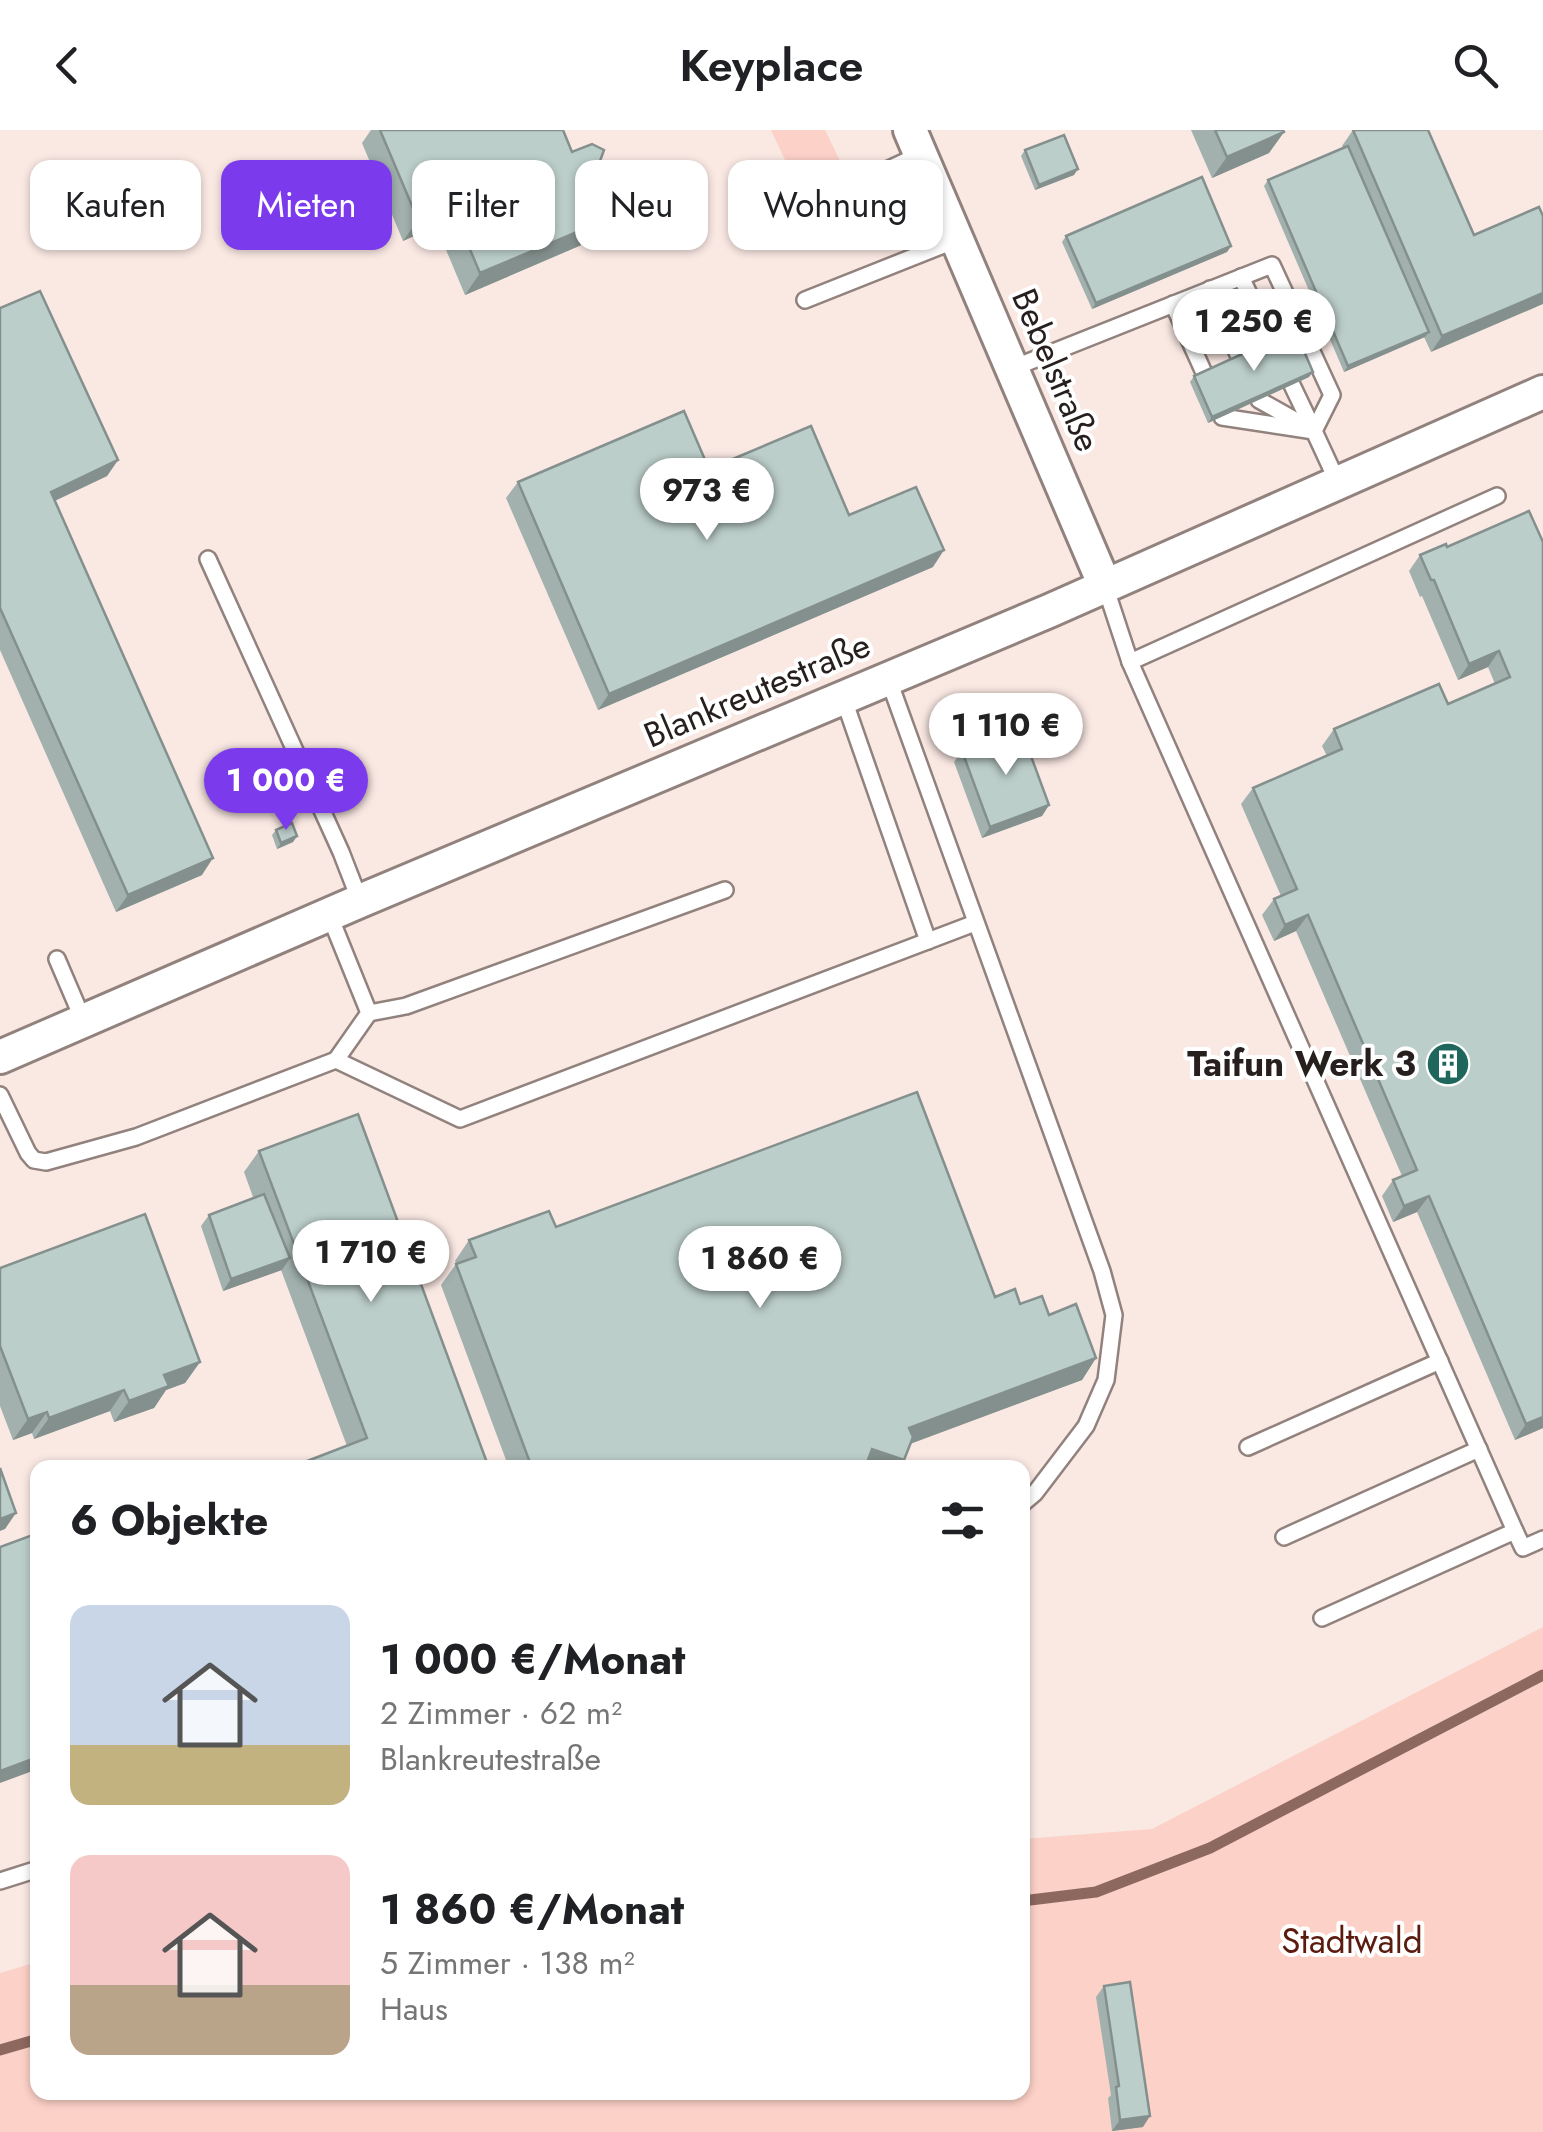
<!DOCTYPE html>
<html lang="de">
<meta charset="utf-8">
<style>
body{margin:0;font-family:Jost,sans-serif;background:#f2f2f2;color:#202124;height:100vh;display:flex;flex-direction:column;font-size:38px;white-space:nowrap}
*{box-sizing:border-box;margin:0}
p{font-size:32px;color:#757577}
.icon{flex:none;width:55px;height:55px;fill:none;stroke:currentColor;stroke-width:2;stroke-linecap:round;stroke-linejoin:round}
.map{position:relative;flex:1;overflow:hidden}
.drawer{position:absolute;left:30px;top:1330px;width:1000px;height:640px;display:flex;flex-direction:column;background:#fff;border-radius:20px;box-shadow:0 2px 8px #0004}
.drawer>*{flex:none}
.banner{position:absolute;left:30px;top:30px;width:1000px;height:90px;display:flex;gap:20px}
.price{position:absolute;translate:-50% -85px;padding:0 22px;border-radius:35px;background:#fff;color:#222;font-size:32px;line-height:65px;filter:drop-shadow(0 2px 5px #0008)}
.price::after{content:'';position:absolute;left:50%;top:60px;width:30px;height:22px;margin-left:-15px;background:inherit;clip-path:polygon(0 0,100% 0,50% 100%)}
.price.on{background:#7c3aed;color:#fff}
ul{padding:0;list-style:none}
li{display:flex;align-items:center;gap:30px;height:250px;padding:0 40px}
li span{display:grid;place-items:center;flex:none;width:280px;height:200px;border-radius:20px;color:#555}
li>.icon{margin-inline-start:auto}
span .icon{width:120px;height:120px;fill:#fffc;stroke-width:1}
li b{font-size:42px}
h2{display:flex;justify-content:space-between;align-items:center;height:120px;padding:0 40px;font-size:42px}
.pill{padding:0 35px;border-radius:20px;background:#fff;box-shadow:0 2px 8px #0004;font-size:35px;line-height:90px}
.pill.on{background:#7c3aed;color:#fff}
header{display:flex;justify-content:space-between;align-items:center;height:130px;padding:0 40px;background:#fff;font-size:45px;font-weight:600}
.map>svg:first-child{display:block}
.green{fill:#fcd1c7}
.lines{fill:none;stroke-linecap:round;stroke-linejoin:round}
.stream{stroke:#8d685f;stroke-width:11}
.lane-casing{stroke:#92827e;stroke-width:20}
.street-casing{stroke:#92827e;stroke-width:38}
.lane{stroke:#fff;stroke-width:15}
.street{stroke:#fff;stroke-width:32}
.wall{fill:#a2b1ae}
.shaded-wall{fill:#84908d}
.building{fill:#bcceca;stroke:#84908d;stroke-width:2.5}
.labels{text-anchor:middle;stroke-width:8;stroke-linejoin:round;paint-order:stroke}
.street-label{font-size:35px;fill:#261f1e;stroke:#fff}
.poi-label{font-size:35px;font-weight:bold;fill:#261f1e;stroke:#fff;text-anchor:end}
.park-label{font-size:35px;fill:#5b1c0f;stroke:#fff}
</style>
<header><svg class="icon" aria-label="back" viewBox="0 0 24 24"><path d="M15 5l-7 7 7 7"/></svg>Keyplace<svg class="icon" aria-label="search" viewBox="0 0 24 24"><circle cx="10" cy="10" r="6"/><path d="M15 15l6 6"/></svg></header>
<div class="map">
<svg width="1543" height="2002" viewBox="0 0 1543 2002">
<rect width="100%" height="100%" fill="#fae8e3"/>
<g class="green">
<path d="M771,0H825L844,39L800,62Z"/>
<path d="M1543,1497V2002H0V1843L37,1832L38,1962H1022L1023,1709L1152,1699Z"/>
</g>
<g class="lines">
<g class="stream">
<path d="M1022,1771L1096,1762L1210,1718L1543,1545"/>
<path d="M0,1920L38,1909"/>
</g>
<g class="lane-casing">
<g id="lane">
<path d="M794,83L921,24"/>
<path d="M1241,147L1273,214"/>
<path d="M1210,159L1240,229"/>
<path d="M805,170L956,110"/>
<path d="M1173,174L1205,245"/>
<path d="M1013,238L1272,135L1332,265L1314,301L1338,353"/>
<path d="M1292,255L1314,301"/>
<path d="M1259,270L1302,294"/>
<path d="M1222,287L1314,301"/>
<path d="M208,429L341,722L360,771"/>
<path d="M1105,456L1130,532L1515,1401L1523,1418L1543,1409"/>
<path d="M1130,532L1497,366"/>
<path d="M888,548L1102,1141L1114,1185L1106,1250L1086,1296L1035,1363L1022,1374"/>
<path d="M843,567L928,811"/>
<path d="M329,784L369,883L336,930"/>
<path d="M57,829L84,892"/>
<path d="M369,883L406,876L725,760"/>
<path d="M0,965L28,1023L34,1030L46,1032L136,1007L336,930L460,989L975,793"/>
<path d="M1248,1317L1440,1231"/>
<path d="M1284,1407L1479,1319"/>
<path d="M1322,1488L1515,1401"/>
<path d="M0,1751L38,1739"/>
</g>
</g>
<g class="street-casing">
<g id="street">
<path d="M910,0L1105,456"/>
<path d="M0,927L360,771L1049,481L1543,262"/>
</g>
</g>
<use href="#lane" class="lane"/>
<use href="#street" class="street"/>
</g>
<g class="wall">
<path d="M371,0H563L572,22L600,31L622,83L607,104L465,165L436,96L403,111L362,13Z"/>
<path d="M1191,0H1283L1284,2L1269,23L1212,48Z"/>
<path d="M1353,0L1474,105L1539,77L1431,222L1424,207L1344,242L1264,56L1268,50L1343,18L1342,16Z"/>
<path d="M1025,20L1074,45L1035,60L1021,26Z"/>
<path d="M1066,106L1231,116L1227,122L1092,179L1062,112Z"/>
<path d="M0,178L118,330L107,346L55,371L202,745L116,782L0,520Z"/>
<path d="M1194,246L1309,247L1208,293L1190,252Z"/>
<path d="M709,339L849,385L933,437L598,580L506,368L518,352Z"/>
<path d="M1529,381L1543,1298L1515,1310L1417,1082L1393,1092L1382,1066L1393,1050L1402,1046L1296,801L1274,811L1262,785L1274,769L1281,766L1241,674L1253,658L1327,626L1322,616L1334,599L1448,574L1495,554L1488,537L1458,550L1422,466L1420,467L1409,441L1420,425L1447,417Z"/>
<path d="M962,621L1049,675L1042,686L982,708L954,632Z"/>
<path d="M276,700L297,706L293,712L277,719L272,705Z"/>
<path d="M259,1021L489,1338L347,1316L281,1140L223,1161L201,1096L209,1085L253,1067L244,1042Z"/>
<path d="M556,1097L995,1167L1020,1174L1049,1185L1096,1228L1082,1250L911,1313L899,1338H509L441,1155L456,1134L455,1131L469,1110Z"/>
<path d="M0,1138L200,1232L185,1253L166,1260L154,1278L114,1292L110,1281L34,1309L32,1303L13,1310L0,1276Z"/>
<path d="M1104,1856L1143,1997L1112,2001L1108,1968L1111,1965L1096,1867Z"/>
</g>
<g class="shaded-wall">
<path d="M1284,2L1269,23L1212,48L1227,27Z"/>
<path d="M1078,39L1074,45L1035,60L1039,55Z"/>
<path d="M451,75L436,96L403,111L418,90Z"/>
<path d="M622,83L607,104L465,165L480,143Z"/>
<path d="M1231,116L1227,122L1092,179L1096,173Z"/>
<path d="M1543,163V174L1431,222L1442,206Z"/>
<path d="M1429,202L1425,207L1344,242L1348,236Z"/>
<path d="M1313,242L1309,247L1208,293L1212,287Z"/>
<path d="M118,330L107,346L39,378L51,362Z"/>
<path d="M944,420L933,437L598,580L609,564Z"/>
<path d="M1499,521L1488,537L1458,550L1469,534Z"/>
<path d="M1049,675L1042,686L982,708L990,697Z"/>
<path d="M297,706L293,712L277,719L281,713Z"/>
<path d="M213,728L202,745L116,782L128,765Z"/>
<path d="M1308,785L1296,801L1274,811L1285,795Z"/>
<path d="M1429,1066L1417,1082L1393,1092L1404,1076Z"/>
<path d="M290,1128L282,1140L223,1161L231,1149Z"/>
<path d="M1096,1228L1082,1250L894,1320L909,1298Z"/>
<path d="M200,1232L185,1253L166,1260L154,1278L114,1292L129,1271L164,1245Z"/>
<path d="M124,1260L110,1281L34,1309L49,1288Z"/>
<path d="M47,1282L32,1303L13,1310L28,1289Z"/>
<path d="M1543,1287V1298L1515,1310L1526,1294Z"/>
<path d="M872,1319L904,1330L899,1338H859Z"/>
<path d="M16,1383L5,1399L0,1401V1389Z"/>
<path d="M38,1627V1639L0,1653V1641Z"/>
<path d="M1150,1986L1143,1997L1112,2001L1120,1990Z"/>
</g>
<g class="building">
<path d="M380,0H563L572,22L592,14L604,20L600,31L622,83L480,143L451,75L418,90Z"/>
<path d="M1215,0H1283L1284,2L1227,27Z"/>
<path d="M1353,0H1428L1474,105L1539,77L1543,86V163L1442,206Z"/>
<path d="M1064,5L1078,39L1039,55L1025,20Z"/>
<path d="M1348,16L1429,202L1348,236L1268,50Z"/>
<path d="M1202,47L1231,116L1096,173L1066,106Z"/>
<path d="M40,161L118,330L51,362L213,728L128,765L0,478V178Z"/>
<path d="M1295,200L1313,242L1212,287L1194,246Z"/>
<path d="M684,281L709,339L811,296L849,385L916,357L944,420L609,564L518,352Z"/>
<path d="M1529,381L1543,412V1287L1526,1294L1429,1066L1404,1076L1393,1050L1417,1040L1308,785L1285,795L1274,769L1297,759L1253,658L1342,619L1334,599L1439,554L1448,574L1510,547L1499,521L1469,534L1434,450H1431L1420,425L1446,414L1447,417Z"/>
<path d="M1021,599L1049,675L990,697L962,621Z"/>
<path d="M292,693L297,706L281,713L276,700Z"/>
<path d="M917,962L995,1167L1015,1159L1020,1174L1042,1166L1049,1185L1076,1174L1096,1228L909,1298L913,1307L904,1330L872,1319L865,1338H842L832,1334L831,1338H532L456,1134L476,1127L469,1110L549,1081L556,1097Z"/>
<path d="M358,984L489,1338H289L367,1308L259,1021Z"/>
<path d="M264,1064L290,1128L231,1149L209,1085Z"/>
<path d="M145,1084L200,1232L164,1245L169,1256L129,1271L124,1260L49,1288L47,1282L28,1289L0,1216V1138Z"/>
<path d="M227,1332L229,1338H212Z"/>
<path d="M0,1338L16,1383L0,1389Z"/>
<path d="M38,1403V1627L0,1641V1417Z"/>
<path d="M1130,1852L1150,1986L1120,1990L1116,1957L1119,1956L1104,1856Z"/>
</g>
<defs>
<g id="building-disc" transform="scale(2.25)"><circle r="9.5" fill="#1f675c" stroke="#fff"/><path d="M-4-6H4V6H1V3H-1V6H-4ZM-2.5-4.3h1.7v1.8h-1.7ZM.8-4.3h1.7v1.8H.8ZM-2.5-1h1.7V.8h-1.7ZM.8-1h1.7V.8H.8Z" fill="#fff"/></g>
</defs>
<g fill-rule="evenodd">
<use href="#building-disc" x="1448" y="934"/>
</g>
<g class="labels">
<g class="street-label">
<text transform="translate(1056 240) rotate(67)" y="12">Bebelstraße</text>
<text transform="translate(757 560) rotate(-23)" y="12">Blankreutestraße</text>
</g>
<g class="poi-label">
<text x="1416" y="946">Taifun Werk 3</text>
</g>
<g class="park-label">
<text x="1352" y="1823">Stadtwald</text>
</g>
</g>
</svg>
<b class="price" style="left:1254px;top:244px">1 250 €</b>
<b class="price" style="left:707px;top:413px">973 €</b>
<b class="price" style="left:1006px;top:648px">1 110 €</b>
<b class="price on" style="left:286px;top:703px">1 000 €</b>
<b class="price" style="left:371px;top:1175px">1 710 €</b>
<b class="price" style="left:760px;top:1181px">1 860 €</b>
<div class="banner">
<a class="pill">Kaufen</a>
<a class="pill on">Mieten</a>
<a class="pill">Filter</a>
<a class="pill">Neu</a>
<a class="pill">Wohnung</a>
</div>
<section class="drawer">
<h2>6 Objekte<svg class="icon" aria-label="filters" viewBox="0 0 24 24"><path d="M4 7h16M4 17h16"/><circle cx="9" cy="7" r="2"/><circle cx="15" cy="17" r="2"/></svg></h2>
<ul>
<li><span style="background:linear-gradient(#c9d6e8 70%,#c2b280 0)"><svg class="icon" aria-label="home" viewBox="0 0 24 24"><path d="M3 11l9-7 9 7M6 9v11h12V9"/></svg></span><div><b>1 000 €/Monat</b><p>2 Zimmer · 62 m²</p><p>Blankreutestraße</p></div></li>
<li><span style="background:linear-gradient(#f6c9c9 65%,#b9a48a 0)"><svg class="icon" aria-label="home" viewBox="0 0 24 24"><path d="M3 11l9-7 9 7M6 9v11h12V9"/></svg></span><div><b>1 860 €/Monat</b><p>5 Zimmer · 138 m²</p><p>Haus</p></div></li>
</ul>
</section>
</div>
